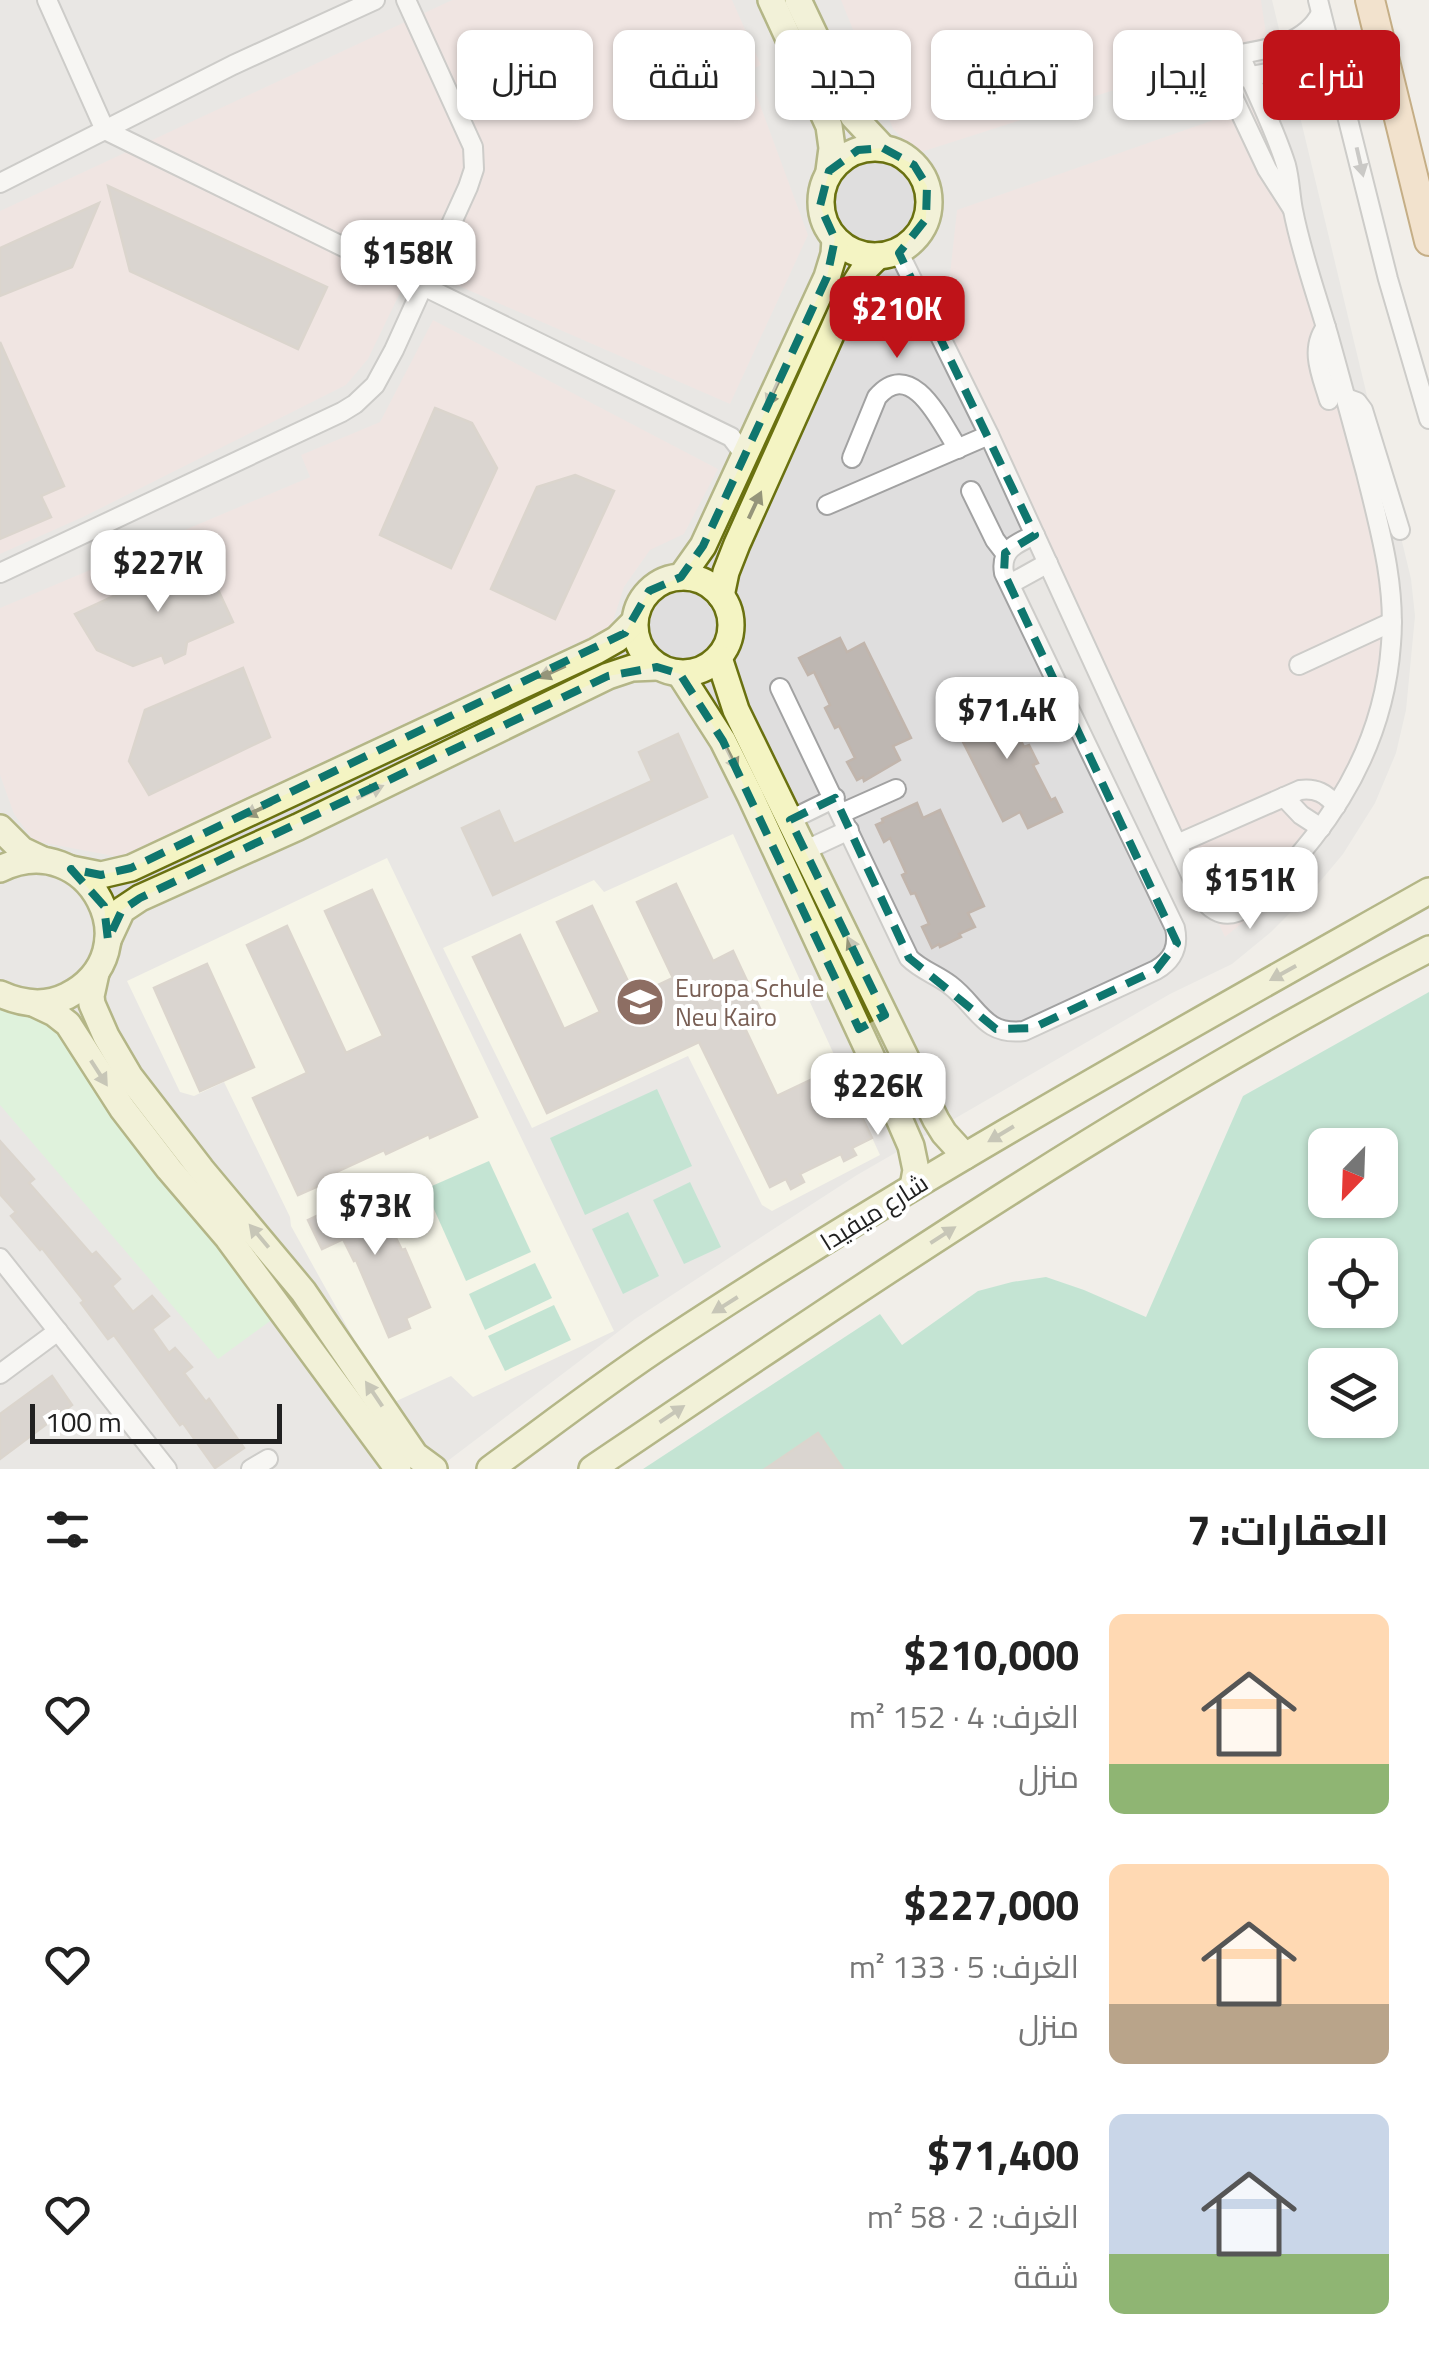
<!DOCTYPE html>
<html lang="ar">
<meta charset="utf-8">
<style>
body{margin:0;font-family:"Titillium Web",Cairo,sans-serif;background:#f2f2f2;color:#222;direction:rtl;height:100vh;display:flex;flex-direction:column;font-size:38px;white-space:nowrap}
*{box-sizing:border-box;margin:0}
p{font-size:32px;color:#767676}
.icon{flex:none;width:55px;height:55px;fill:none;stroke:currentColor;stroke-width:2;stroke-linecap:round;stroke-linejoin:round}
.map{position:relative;height:1469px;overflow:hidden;direction:ltr}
.panel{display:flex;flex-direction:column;background:#fff;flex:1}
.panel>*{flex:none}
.banner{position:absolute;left:30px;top:30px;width:1370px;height:90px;direction:rtl;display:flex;gap:20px}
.needle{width:65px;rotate:203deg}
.fabs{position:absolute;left:1308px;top:1128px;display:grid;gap:20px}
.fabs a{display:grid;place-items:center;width:90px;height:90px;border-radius:15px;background:#fff;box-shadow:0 2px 8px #0004;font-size:50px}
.scale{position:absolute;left:30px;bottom:25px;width:252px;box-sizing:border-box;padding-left:10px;border:5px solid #212121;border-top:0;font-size:28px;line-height:35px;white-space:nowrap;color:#212121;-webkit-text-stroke:8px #fff;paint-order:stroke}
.price{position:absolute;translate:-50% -85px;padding:0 22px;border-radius:20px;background:#fff;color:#222;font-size:32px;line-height:65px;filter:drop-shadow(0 2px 5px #0008)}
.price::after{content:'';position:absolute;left:50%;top:60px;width:30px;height:22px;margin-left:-15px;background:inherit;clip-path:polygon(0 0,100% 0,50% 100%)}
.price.on{background:#bf1319;color:#fff}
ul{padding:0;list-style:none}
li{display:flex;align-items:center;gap:30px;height:250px;padding:0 40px}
li span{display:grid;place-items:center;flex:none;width:280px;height:200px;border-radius:15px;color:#555}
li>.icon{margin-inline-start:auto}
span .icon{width:120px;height:120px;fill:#fffc;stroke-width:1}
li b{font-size:42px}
h2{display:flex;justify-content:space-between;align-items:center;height:120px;padding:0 40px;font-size:42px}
.chip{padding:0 35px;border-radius:15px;background:#fff;box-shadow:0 2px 8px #0004;font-size:35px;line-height:90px}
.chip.on{background:#bf1319;color:#fff}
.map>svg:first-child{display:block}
.residential{fill:#dfdede}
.commercial{fill:#efdada}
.education{fill:#fdfce6}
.park{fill:#cbf5cd}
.pitch{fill:#8fd8b9;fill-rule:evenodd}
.building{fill:#beb7b2;stroke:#c1b5ac;stroke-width:2.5}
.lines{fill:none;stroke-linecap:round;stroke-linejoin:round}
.street-casing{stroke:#a2a2a2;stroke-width:22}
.secondary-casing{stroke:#6a7110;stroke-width:30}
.primary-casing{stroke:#90600e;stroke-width:32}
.street{stroke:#fff;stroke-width:18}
.secondary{stroke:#f4f4c3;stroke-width:25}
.primary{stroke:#f4d2ab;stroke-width:28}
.oneway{fill:#9b9b9b}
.oneway2{fill:#95957a}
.marked{fill:none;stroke:#0f766e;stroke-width:8;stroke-dasharray:20 12;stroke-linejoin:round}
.labels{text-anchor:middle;stroke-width:8;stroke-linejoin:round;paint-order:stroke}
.education-label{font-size:25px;fill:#785e54;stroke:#fff;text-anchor:start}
.street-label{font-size:25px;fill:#212121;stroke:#fff}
</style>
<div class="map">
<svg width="1429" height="1469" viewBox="0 0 1429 1469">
<rect width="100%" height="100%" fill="#f1eee9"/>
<path class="residential" d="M0,0H1272L1411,579L1415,616L1406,710L1396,753L1375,803L1343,854L1313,890L1271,932L1232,964L1170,994L857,1175L635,1319L437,1469H0Z"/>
<g class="commercial">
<path d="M452,0H732L761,65L748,72L808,235L730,404L413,266L368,359L346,385L83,517L0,554V211Z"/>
<path d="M841,0H1261L1267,41L918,153L893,129Z"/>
<path d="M1259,104L1334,350L1395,600L1390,697L1374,760L1328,837L1268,902L1225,937L938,336L950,274L957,210Z"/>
<path d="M433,320L718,469L684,534L650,550L624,587L611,627L119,857L34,841L14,814L0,775V608L310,477L301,455L380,422Z"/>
</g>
<g class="education">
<path d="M733,834L880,1155L772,1211L762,1205L688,1056L532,1128L443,948L594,880L604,892Z"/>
<path d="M387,858L614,1331L473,1397L451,1376L390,1404L291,1226L290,1217L224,1082L194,1096L180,1092L127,981Z"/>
</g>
<path class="park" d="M0,1003L64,1029L79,1061L273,1319L218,1359L0,1105Z"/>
<g class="pitch">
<path d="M1429,992V1469H643L880,1314L902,1345L978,1291L1012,1282L1046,1277L1084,1290L1146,1317L1243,1096ZM1325,1145H1380V1200H1325ZM1325,1255H1380V1310H1325ZM1325,1365H1380V1420H1325Z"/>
<path d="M657,1089L692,1166L585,1215L550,1138Z"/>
<path d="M489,1161L531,1252L466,1281L425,1189Z"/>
<path d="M690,1182L721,1247L684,1264L653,1200Z"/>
<path d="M628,1212L659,1276L623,1294L592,1229Z"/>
<path d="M535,1263L552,1298L485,1330L469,1294Z"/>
<path d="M554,1305L571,1340L505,1371L488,1336Z"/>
</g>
<g class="building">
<path d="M108,186L327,287L298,349L130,271Z"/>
<path d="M99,203L72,267L0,296V248Z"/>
<path d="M0,342L64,486L41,496L51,517L0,539Z"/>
<path d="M435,408L472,423L497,468L451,568L380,535Z"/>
<path d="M575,475L614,491L555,619L491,589L537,487Z"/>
<path d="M202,555L233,622L187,642L185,654L165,663L162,655L133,666L97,650L75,614Z"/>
<path d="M840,638L847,652L864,643L911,738L893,746L900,760L864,781L863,777L857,780L847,762L855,758L839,726L835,728L825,708L830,705L814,672L808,675L799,658Z"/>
<path d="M243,668L270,737L149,795L129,761L145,710Z"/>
<path d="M1009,690L1018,707L1012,722L1024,747L1029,745L1038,763L1033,765L1051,800L1055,798L1062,812L1028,828L1020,812L1003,821L958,732L975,724L968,710Z"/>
<path d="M678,734L707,797L493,895L462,828L499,811L514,844L652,781L639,752Z"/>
<path d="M917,803L923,818L940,810L984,906L968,913L975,927L959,934L961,937L940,947L939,944L932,948L922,927L929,924L915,893L911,894L902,875L906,873L890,838L884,842L876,825L883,822L882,819Z"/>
<path d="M676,884L713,961L733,951L762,1013L742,1022L777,1096L838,1067L872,1138L852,1148L856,1155L844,1161L841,1154L800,1174L804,1182L791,1189L786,1179L770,1187L699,1042L547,1113L473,957L520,935L564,1029L600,1012L557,922L592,906L635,996L673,978L637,902Z"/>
<path d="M372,890L477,1117L430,1138L429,1134L386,1154L384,1150L323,1178L325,1183L298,1195L253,1098L307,1073L247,945L287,926L346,1053L383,1036L325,911Z"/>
<path d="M207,964L254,1067L200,1091L154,988Z"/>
<path d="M0,1141L34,1179L29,1183L92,1255L96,1252L120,1279L112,1286L133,1312L152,1296L169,1316L152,1329L169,1353L175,1348L192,1367L184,1373L206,1402L209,1399L244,1448L215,1468L183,1423L180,1425L114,1335L108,1339L81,1303L84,1301L42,1248L40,1250L11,1216L16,1212L0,1194Z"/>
<path d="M372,1190L402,1250L405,1249L430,1307L406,1318L410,1328L389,1337L356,1260L354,1261L343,1239L322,1249L308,1220Z"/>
<path d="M52,1376L72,1405L0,1459V1414Z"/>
<path d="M818,1433L843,1469H765Z"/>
</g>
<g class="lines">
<g class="street-casing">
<g id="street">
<path d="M47,0L105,130L731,437L741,450V464"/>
<path d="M1318,0L1388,279L1429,419"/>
<path d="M1240,78L1295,68L1337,72"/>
<path d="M0,183L233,65L375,0"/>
<path d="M1292,208L1267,169L1215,59C1252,50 1302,51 1321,13"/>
<path d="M898,251L989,435L1200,895C1208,908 1221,918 1237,912C1260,903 1297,858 1313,838C1357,782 1386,716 1391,644C1396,585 1380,530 1366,473C1353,426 1341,380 1328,334C1316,293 1301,252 1293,210C1290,195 1290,180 1286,165C1274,127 1255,90 1239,53"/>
<path d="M1326,327C1309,350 1322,376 1329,400"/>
<path d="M1346,398L1357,402L1363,410L1400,530"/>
<path d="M852,458L877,397C912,356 942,424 958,449"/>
<path d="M971,491L995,540L1005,553"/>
<path d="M827,505L989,435"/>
<path d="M0,573L342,412L355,404L375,385L394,350L468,187L474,169L473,147L406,0"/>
<path d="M1010,584L1048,563"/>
<path d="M1299,665L1392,622"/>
<path d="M780,688L909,958C921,970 937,975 950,985C978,1006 983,1036 1024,1031L1156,970C1173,960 1179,947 1175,928L1004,573C1000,550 1016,543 1035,535"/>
<path d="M1284,797L1301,815L1321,828"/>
<path d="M842,813L896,789"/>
<path d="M790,820L835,798"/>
<path d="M1177,844L1300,790C1316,788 1326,793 1336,806"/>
<path d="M806,850L849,830"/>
<path d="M0,1258L167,1469"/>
<path d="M0,1374L58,1331"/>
<path d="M251,1469L268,1459"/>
</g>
</g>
<g class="secondary-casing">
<g id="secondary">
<path d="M771,0L829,126L832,148L829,171"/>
<path d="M798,0L853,116L883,148"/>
<circle cx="875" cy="202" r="54"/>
<circle cx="683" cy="625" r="48"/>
<path d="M681,577L703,546L827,277L834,254L835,239"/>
<path d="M721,596L726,572L737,544L851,290L863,271L878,256"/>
<path d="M719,658L736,710L936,1120L944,1133L965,1156"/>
<path d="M680,674L723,741L750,795L884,1084L911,1146L916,1170L913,1187"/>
<path d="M0,828L22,850L43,860"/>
<path d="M0,869C89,826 154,952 67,996C45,1007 22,1004 0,994"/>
<path d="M71,869L101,875L131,868L596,651L617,639L634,622"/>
<path d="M108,940L122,910L140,898L298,827L608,676L632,668L657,667"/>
<path d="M96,973L91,996L92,1004L106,1036L130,1077L201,1169L303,1291L415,1455L434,1469"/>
<path d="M35,1004L54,1013L68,1024L122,1108L169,1169L228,1238L398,1469"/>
<path d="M490,1469C549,1426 607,1381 668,1341C914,1179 1172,1036 1429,891"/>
<path d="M592,1469C864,1285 1137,1099 1429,949"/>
</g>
</g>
<g class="primary-casing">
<path id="primary" d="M1370,0L1429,241"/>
</g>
<use href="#street" class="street"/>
<use href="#secondary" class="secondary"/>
<use href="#primary" class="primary"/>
</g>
<defs><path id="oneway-solid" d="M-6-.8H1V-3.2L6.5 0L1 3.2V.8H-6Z" transform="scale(2.5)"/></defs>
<use class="oneway" href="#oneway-solid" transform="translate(1360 162) rotate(77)"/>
<g class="oneway2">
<use href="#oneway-solid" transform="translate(773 393) rotate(115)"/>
<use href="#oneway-solid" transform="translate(755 505) rotate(-65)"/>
<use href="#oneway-solid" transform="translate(552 672) rotate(155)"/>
<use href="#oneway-solid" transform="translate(731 757) rotate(63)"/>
<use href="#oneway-solid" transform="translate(370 792) rotate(-26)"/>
<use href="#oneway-solid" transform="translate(258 810) rotate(155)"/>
<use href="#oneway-solid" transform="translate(854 950) rotate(-116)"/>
<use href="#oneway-solid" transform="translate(1283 973) rotate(151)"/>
<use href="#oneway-solid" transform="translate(99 1073) rotate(57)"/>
<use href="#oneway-solid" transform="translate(1001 1134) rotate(149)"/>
<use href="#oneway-solid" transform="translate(943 1235) rotate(-33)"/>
<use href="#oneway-solid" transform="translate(259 1236) rotate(-130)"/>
<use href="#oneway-solid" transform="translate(725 1305) rotate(148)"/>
<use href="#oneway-solid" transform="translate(374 1394) rotate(-124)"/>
<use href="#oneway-solid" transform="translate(672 1414) rotate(-34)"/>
</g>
<path d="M0 0H1429V1469H0ZM883,148L914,165L927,186L926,219L899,253L1035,535L1005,553L1004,573L1177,943L1156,970L1033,1028L996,1029L909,958L835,798L790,820L885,1015L859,1029L723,741L680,674L657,667L608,676L140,898L122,910L108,940L104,906L71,869L101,875L131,868L625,633L649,591L681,577L703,546L827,277L835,239L820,206L829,171L858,150Z" fill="#f1eee9" fill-opacity=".55" fill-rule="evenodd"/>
<path class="marked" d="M883,148L914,165L927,186L926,219L899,253L1035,535L1005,553L1004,573L1177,943L1156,970L1033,1028L996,1029L909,958L835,798L790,820L885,1015L859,1029L723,741L680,674L657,667L608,676L140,898L122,910L108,940L104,906L71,869L101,875L131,868L625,633L649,591L681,577L703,546L827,277L835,239L820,206L829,171L858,150Z"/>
<defs>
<g id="school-disc" transform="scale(2.5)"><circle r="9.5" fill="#8d6e63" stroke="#fff"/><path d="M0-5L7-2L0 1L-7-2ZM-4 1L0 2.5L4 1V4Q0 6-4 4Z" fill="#fff"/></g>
</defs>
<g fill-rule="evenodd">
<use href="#school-disc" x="640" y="1002"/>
</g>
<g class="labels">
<g class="education-label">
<text x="675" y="997">Europa Schule<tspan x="675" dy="29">Neu Kairo</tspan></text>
</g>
<g class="street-label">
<text transform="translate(874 1212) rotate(-32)" y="9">شارع ميفيدا</text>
</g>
</g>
</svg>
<div class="fabs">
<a><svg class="needle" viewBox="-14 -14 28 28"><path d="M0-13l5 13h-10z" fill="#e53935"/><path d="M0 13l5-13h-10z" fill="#767676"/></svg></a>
<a><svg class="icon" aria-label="locate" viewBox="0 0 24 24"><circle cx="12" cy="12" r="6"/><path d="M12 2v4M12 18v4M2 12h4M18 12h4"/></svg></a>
<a><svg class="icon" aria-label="layers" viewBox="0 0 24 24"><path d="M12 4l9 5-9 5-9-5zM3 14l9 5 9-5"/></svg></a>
</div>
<div class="scale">100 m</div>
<b class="price" style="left:408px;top:305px">$158K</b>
<b class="price on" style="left:897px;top:361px">$210K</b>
<b class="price" style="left:158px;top:615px">$227K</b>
<b class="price" style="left:1007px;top:762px">$71.4K</b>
<b class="price" style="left:1250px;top:932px">$151K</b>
<b class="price" style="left:878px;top:1138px">$226K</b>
<b class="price" style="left:375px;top:1258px">$73K</b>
<div class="banner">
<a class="chip on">شراء</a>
<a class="chip">إيجار</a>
<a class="chip">تصفية</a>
<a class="chip">جديد</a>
<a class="chip">شقة</a>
<a class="chip">منزل</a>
</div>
</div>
<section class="panel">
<h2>العقارات: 7<svg class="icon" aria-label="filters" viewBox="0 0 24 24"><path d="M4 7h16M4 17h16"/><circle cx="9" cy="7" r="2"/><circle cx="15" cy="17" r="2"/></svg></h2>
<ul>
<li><span style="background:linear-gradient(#ffd9b3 75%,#8fb573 0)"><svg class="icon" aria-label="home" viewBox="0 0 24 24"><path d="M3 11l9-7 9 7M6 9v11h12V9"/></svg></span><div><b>$210,000</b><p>الغرف: 4 · 152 m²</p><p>منزل</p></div><svg class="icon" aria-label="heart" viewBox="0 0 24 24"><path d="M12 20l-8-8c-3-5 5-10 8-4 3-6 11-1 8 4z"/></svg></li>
<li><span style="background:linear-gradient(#ffd9b3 70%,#b9a48a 0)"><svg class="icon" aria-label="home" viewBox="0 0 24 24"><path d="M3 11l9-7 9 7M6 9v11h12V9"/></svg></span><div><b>$227,000</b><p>الغرف: 5 · 133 m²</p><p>منزل</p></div><svg class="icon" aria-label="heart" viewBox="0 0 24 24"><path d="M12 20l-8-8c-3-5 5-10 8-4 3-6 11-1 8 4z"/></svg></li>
<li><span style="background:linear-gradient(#c9d6e8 70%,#8fb573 0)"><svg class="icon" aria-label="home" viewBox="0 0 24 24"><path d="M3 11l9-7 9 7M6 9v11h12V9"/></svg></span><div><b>$71,400</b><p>الغرف: 2 · 58 m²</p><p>شقة</p></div><svg class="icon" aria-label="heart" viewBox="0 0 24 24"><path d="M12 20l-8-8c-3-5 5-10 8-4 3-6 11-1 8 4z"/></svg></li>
</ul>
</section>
